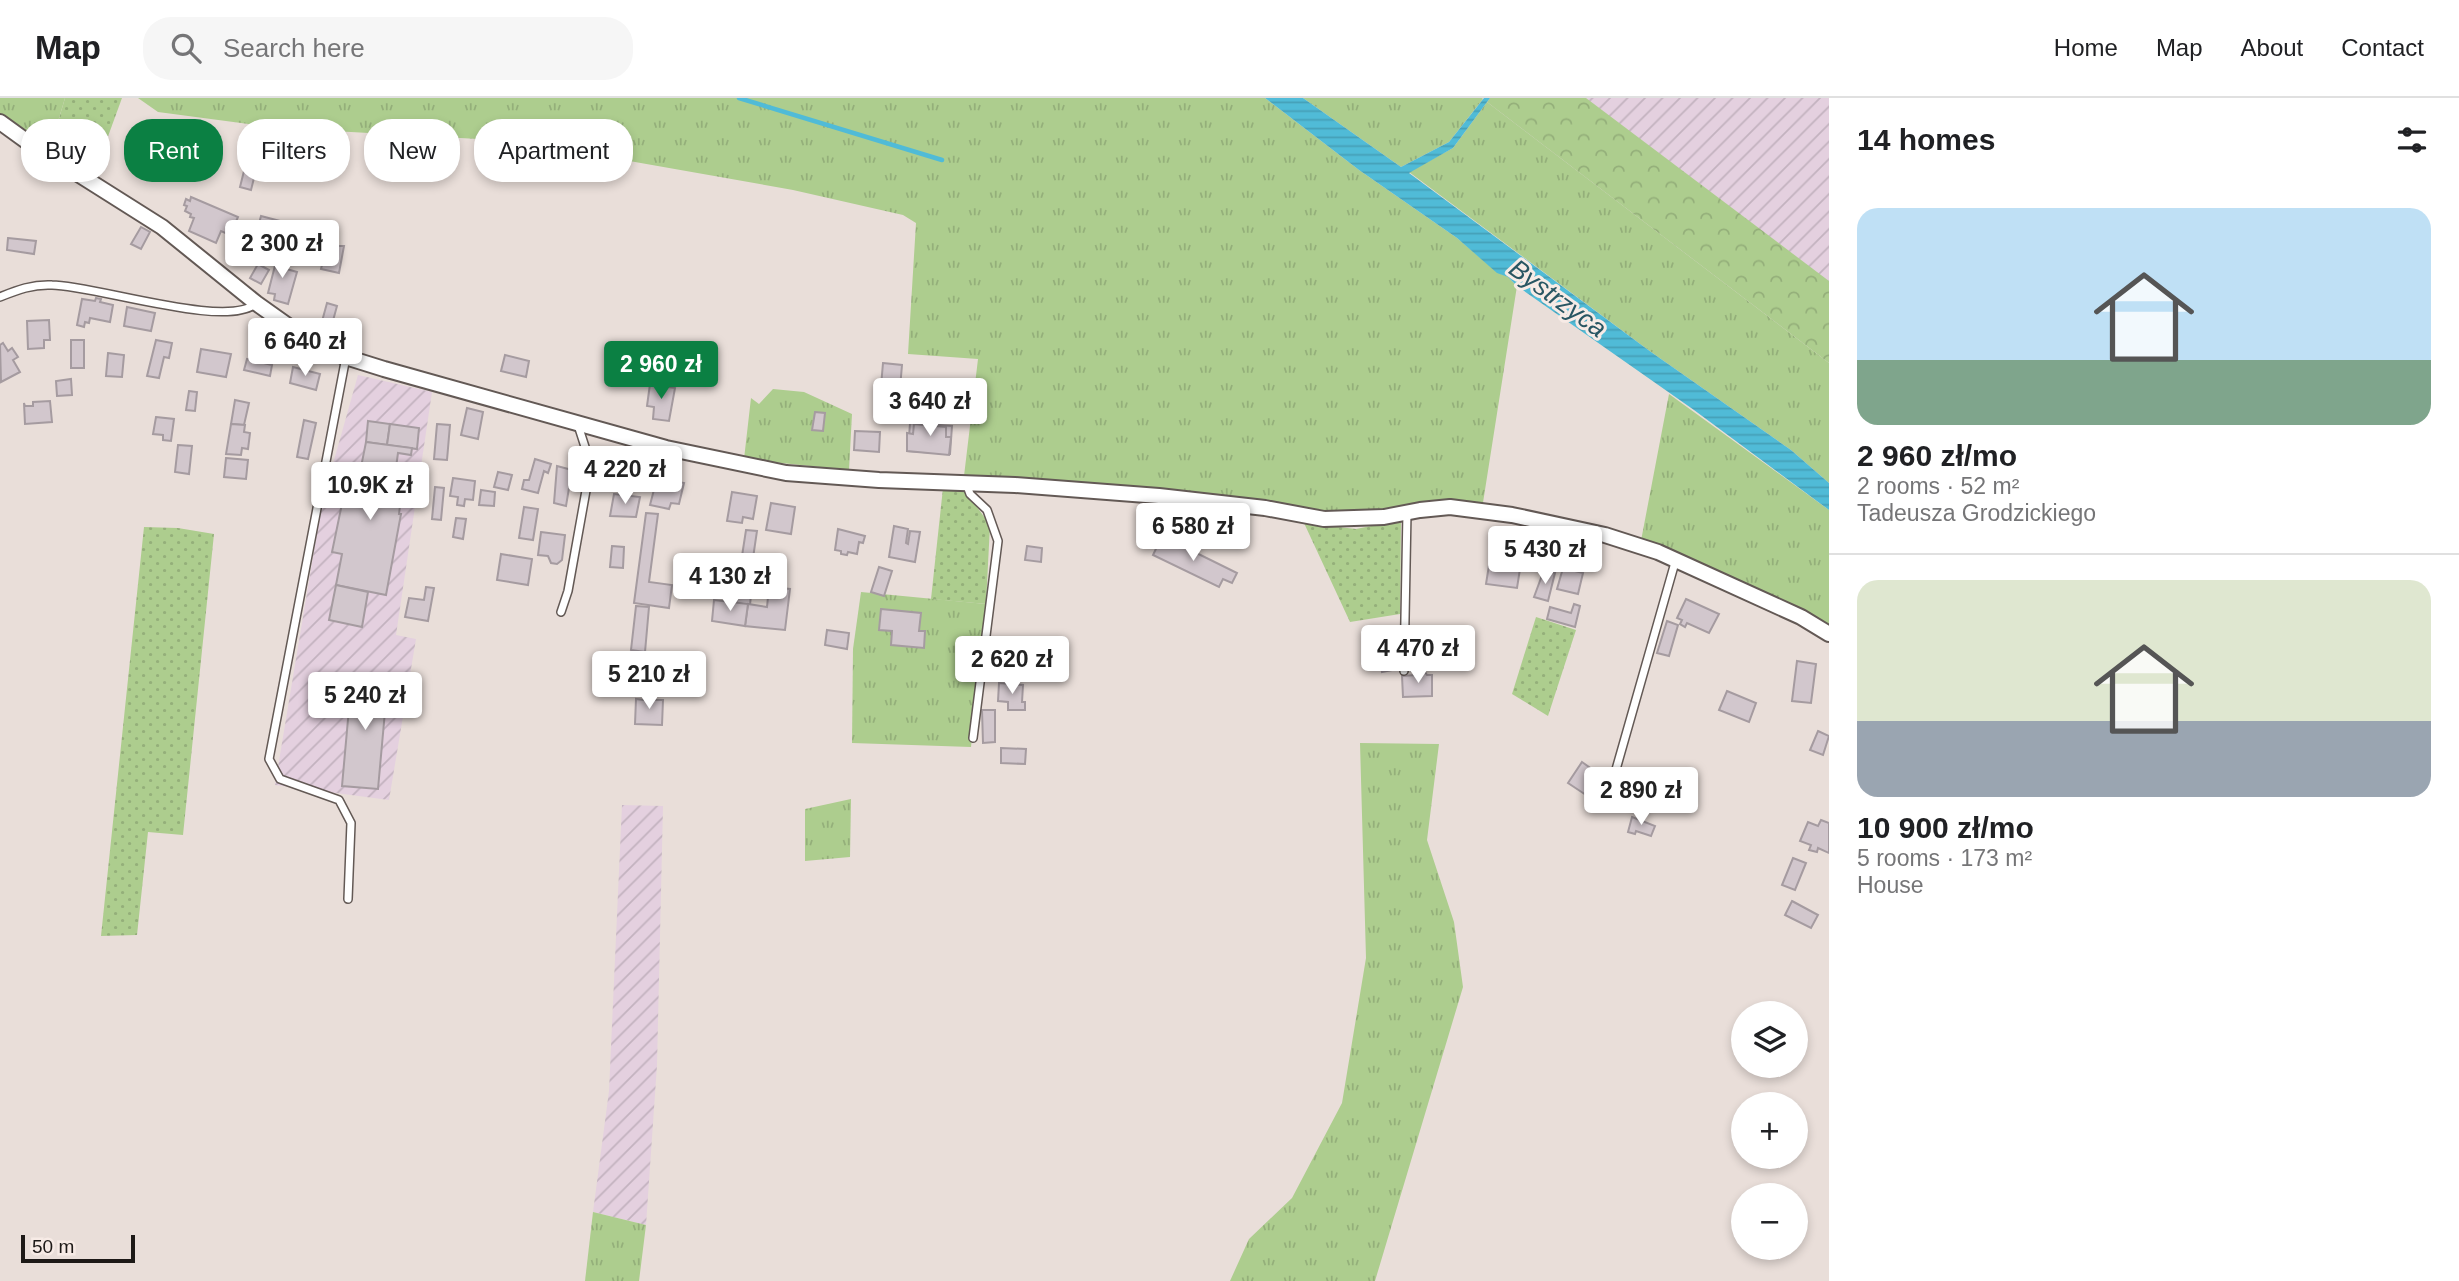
<!DOCTYPE html>
<meta charset="utf-8">
<style>
body{margin:0;font-family:Helvetica,sans-serif;background:#f6f6f6;color:#202124;height:100vh;display:flex;flex-direction:column;font-size:26px;white-space:nowrap}
*{box-sizing:border-box;margin:0}
p{font-size:23px;color:#757577}
.icon{flex:none;width:38px;height:38px;fill:none;stroke:currentColor;stroke-width:2;stroke-linecap:round;stroke-linejoin:round}
.map{position:relative;flex:1;overflow:hidden}
.sheet{display:flex;flex-direction:column;background:#fff;width:630px}
.sheet>*{flex:none}
.guide{position:absolute;left:21px;top:21px;width:665px;height:63px;display:flex;gap:14px}
.tools{position:absolute;left:1731px;top:903px;display:grid;gap:14px}
.tools a{display:grid;place-items:center;width:77px;height:77px;border-radius:50%;background:#fff;box-shadow:0 4px 10px #0003;font-size:35px}
.scale{position:absolute;left:21px;bottom:18px;width:114px;box-sizing:border-box;padding-left:7px;border:4px solid #1d1917;border-top:0;font-size:19px;line-height:24px;white-space:nowrap;color:#1d1917;-webkit-text-stroke:5px #f7ebe6;paint-order:stroke}
.price{position:absolute;translate:-50% -60px;padding:0 16px;border-radius:7px;background:#fff;color:#222;font-size:23px;line-height:46px;filter:drop-shadow(0 2px 4px #0008)}
.price::after{content:'';position:absolute;left:50%;top:42px;width:21px;height:16px;margin-left:-10px;background:inherit;clip-path:polygon(0 0,100% 0,50% 100%)}
.price.active{background:#0b8043;color:#fff}
ul{padding:0;list-style:none}
li{display:grid;align-content:center;gap:14px;height:371px;padding:0 28px}
li+li{border-top:2px solid #e0e0e0}
li span{display:grid;place-items:center;height:217px;border-radius:21px;color:#555}
li>.icon{margin-inline-start:auto}
span .icon{width:126px;height:126px;fill:#fffc;stroke-width:1}
li b{font-size:30px}
h2{display:flex;justify-content:space-between;align-items:center;height:84px;padding:0 28px;font-size:30px}
.chip{padding:0 24px;border-radius:28px;background:#fff;box-shadow:0 4px 10px #0003;font-size:24px;line-height:63px}
.chip.active{background:#0b8043;color:#fff}
header{display:flex;align-items:center;gap:42px;box-sizing:border-box;height:98px;padding:0 35px;background:#fff;border-bottom:2px solid #e0e0e0}
header strong{font-size:33px}
nav{display:flex;gap:38px;margin-inline-start:auto;font-size:24px}
.search{width:490px;height:63px;background:#f6f6f6;display:flex;align-items:center;gap:18px;box-sizing:border-box;padding:0 24px;border-radius:28px;color:#757577;font-size:26px}
main{display:flex;flex:1;min-height:0}
.map>svg:first-child{display:block}
.industrial{fill:url(#industrial-furrows)}
.grass{fill:url(#grass-tufts)}
.forest{fill:url(#forest-crowns)}
.garden{fill:url(#garden-dots)}
.water{fill:url(#water-rules)}
.lines{fill:none;stroke-linecap:round;stroke-linejoin:round}
.stream{stroke:#50bbd7;stroke-width:4.5}
.building{fill:#d2c7cd;stroke:#a59ba0;stroke-width:2}
.service-casing{stroke:#635955;stroke-width:10}
.minor-casing{stroke:#635955;stroke-width:18}
.service{stroke:#fff;stroke-width:7}
.minor{stroke:#fff;stroke-width:14}
.labels{text-anchor:middle;stroke-width:6;stroke-linejoin:round;paint-order:stroke}
.water-label{font-size:26px;font-style:italic;fill:#285663;stroke:#f7ebe6}
</style>
<header>
<strong>Map</strong>
<div class="search"><svg class="icon" aria-label="search" viewBox="0 0 24 24"><circle cx="10" cy="10" r="6"/><path d="M15 15l6 6"/></svg>Search here</div>
<nav><a>Home</a><a>Map</a><a>About</a><a>Contact</a></nav>
</header>
<main>
<div class="map">
<svg width="1829" height="1183" viewBox="0 0 1829 1183">
<defs>
<pattern id="industrial-furrows" width="10" height="10" patternUnits="userSpaceOnUse" patternTransform="scale(1.75)"><rect width="10" height="10" fill="#e4d0df"/><path d="M-1 1l2-2M0 10L10 0M9 11l2-2" fill="none" stroke="#c3b2bf"/></pattern>
<pattern id="grass-tufts" width="24" height="20" patternUnits="userSpaceOnUse" patternTransform="scale(1.75)"><rect width="24" height="20" fill="#adcd8e"/><path d="M3 7l-1-3M5 7V3M7 7l1-3M15 17l-1-3M17 17v-4M19 17l1-3" fill="none" stroke="#94af7a"/></pattern>
<pattern id="forest-crowns" width="20" height="18" patternUnits="userSpaceOnUse" patternTransform="scale(1.75)"><rect width="20" height="18" fill="#adcd8e"/><path d="M2 6a3 3 0 1 1 6 0M12 15a3 3 0 1 1 6 0" fill="none" stroke="#94af7a"/></pattern>
<pattern id="garden-dots" width="8" height="8" patternUnits="userSpaceOnUse" patternTransform="scale(1.75)"><rect width="8" height="8" fill="#adcd8e"/><path d="M2 2h.1M6 6h.1" fill="none" stroke="#94af7a" stroke-width="1.8" stroke-linecap="round"/></pattern>
<pattern id="water-rules" width="6" height="5" patternUnits="userSpaceOnUse" patternTransform="scale(1.75)"><rect width="6" height="5" fill="#50bbd7"/><path d="M0 2.5h6" fill="none" stroke="#45a0b8"/></pattern>
</defs>
<rect width="100%" height="100%" fill="#e9ded9"/>
<g class="industrial">
<path d="M1483,0H1829V265L1487,4Z"/>
<path d="M358,277L432,294L396,537L416,541L389,702L275,687L322,405Z"/>
<path d="M622,707L663,708L657,967L646,1127L593,1114L609,993Z"/>
</g>
<g class="grass">
<path d="M0,0H65L48,57L0,24Z"/>
<path d="M138,0H1265L1359,72L1457,140L1497,174L1508,179L1517,188L1482,411L1339,422L1269,403L964,378L978,261L908,256L916,125L903,117L793,92L516,43L278,30L158,14Z"/>
<path d="M1303,0H1482L1483,1L1449,44L1401,69Z"/>
<path d="M1487,4L1829,265V385L1791,352L1651,254L1409,74L1453,50Z"/>
<path d="M773,291L804,294L852,316L849,372L744,361L751,300L759,306Z"/>
<path d="M1669,296L1829,412V543L1804,525L1640,448Z"/>
<path d="M861,494L986,506L971,649L852,645L853,551Z"/>
<path d="M1360,645L1439,646L1427,742L1454,824L1463,889L1375,1183H1230L1249,1141L1292,1100L1342,1005L1366,860Z"/>
<path d="M851,701L850,759L805,763V711Z"/>
<path d="M593,1114L646,1127L639,1183H585Z"/>
</g>
<path class="forest" d="M1490,0H1586L1829,183V265L1487,4Z"/>
<g class="garden">
<path d="M65,0H122L95,74L50,51Z"/>
<path d="M943,390L964,391L990,427L986,506L931,501Z"/>
<path d="M1401,422L1400,516L1350,524L1304,425L1356,431Z"/>
<path d="M144,429L178,430L214,436L183,737L148,734L137,837L101,838Z"/>
<path d="M1536,519L1576,532L1548,618L1512,596Z"/>
</g>
<path class="water" d="M1265,0H1303L1401,69L1449,44L1484,0H1490L1453,50L1409,75L1651,254L1791,352L1829,385V412L1694,312L1517,188L1508,179L1497,175L1457,140L1359,72Z"/>
<g class="lines">
<path class="stream" d="M739,0L942,62"/>
</g>
<g class="building">
<path d="M244,73L255,76L251,92L240,89Z"/>
<path d="M191,99L238,119L230,137L221,133L216,145L189,133L194,120L190,119L191,116L185,113L187,108L184,107L186,101L190,103Z"/>
<path d="M261,118L280,123L273,146L255,141Z"/>
<path d="M141,129L150,134L141,151L131,146Z"/>
<path d="M8,140L36,143L34,156L7,152Z"/>
<path d="M336,148H344L339,175L321,171L326,150L335,152Z"/>
<path d="M279,152L287,154L283,170L297,174L288,206L274,202L275,196L268,195Z"/>
<path d="M258,166L269,172L261,186L250,180Z"/>
<path d="M96,200L101,201L100,204L113,207L110,224L90,220L89,225L85,224L84,229L77,227L82,201L95,203Z"/>
<path d="M327,205L337,208L331,230L321,227Z"/>
<path d="M127,209L155,215L151,233L124,228Z"/>
<path d="M49,222L50,242H44V250L28,251L27,223Z"/>
<rect x="71" y="242" width="13" height="28"/>
<path d="M156,242L172,245L169,260L164,259L159,280L147,278Z"/>
<path d="M3,245L8,253L12,250L18,259L13,262L20,274L1,284L0,247Z"/>
<path d="M201,251L231,256L226,279L197,274Z"/>
<path d="M108,255L124,257L122,279L106,278Z"/>
<path d="M505,257L529,263L526,279L501,273Z"/>
<path d="M247,261L272,267L270,278L244,272Z"/>
<path d="M883,265L902,267L899,302L891,301L892,289L881,288Z"/>
<path d="M293,269L320,276L316,292L290,285Z"/>
<path d="M71,281L72,297L57,298L56,283Z"/>
<path d="M650,286L675,290L669,323L653,321L654,309L647,308Z"/>
<path d="M189,293L197,294L195,313L186,312Z"/>
<path d="M235,302L249,305L244,327L231,326Z"/>
<path d="M50,303L52,324L25,326L24,305L25,308H33V304Z"/>
<path d="M467,310L483,314L478,341L461,337Z"/>
<path d="M815,314L825,315L823,333L812,332Z"/>
<path d="M156,319L174,321L171,343L163,342V337L153,336Z"/>
<path d="M304,322L316,325L308,361L297,359Z"/>
<path d="M368,323L390,326L387,347L366,344Z"/>
<path d="M910,325L952,328L950,356L908,353Z"/>
<path d="M231,326L245,327L244,334L250,335L248,351L242,350L241,357L226,356Z"/>
<path d="M390,326L419,330L417,351L387,347Z"/>
<path d="M437,326L450,327L447,362L434,361Z"/>
<path d="M914,326L946,329V339H951L949,357L907,353V335L913,336Z"/>
<path d="M855,333L880,334L879,354L854,352Z"/>
<path d="M366,344L412,350L411,357L398,355L393,391L402,392L399,416H401L386,497L336,487L342,456L332,454L344,396L355,399Z"/>
<path d="M178,347L192,348L189,376L175,374Z"/>
<path d="M226,360L248,362L246,381L224,379Z"/>
<path d="M535,361L551,366L548,375L544,373L538,395L522,391L524,382H529Z"/>
<path d="M557,368L572,372L566,408L554,405Z"/>
<path d="M498,374L512,377L508,392L494,389Z"/>
<path d="M665,375L675,377L674,383L684,385L679,406L671,405L669,411L650,407L657,380L664,381Z"/>
<path d="M453,380L475,383L473,402L465,401L464,408L457,407L458,399L450,398Z"/>
<path d="M435,389L444,390L441,422L432,421Z"/>
<path d="M481,392L495,394L494,408L479,407Z"/>
<path d="M732,394L757,398L753,421L743,419L742,425L727,423Z"/>
<path d="M614,396L640,399L636,419L610,418Z"/>
<path d="M771,405L795,409L791,436L766,432Z"/>
<path d="M524,409L538,411L533,442L519,440Z"/>
<path d="M646,415L658,416L649,484L672,487L669,510L634,505Z"/>
<path d="M456,420L466,421L463,441L453,439Z"/>
<path d="M894,428L908,431L906,445L908,446L910,433L920,434L915,464L889,459Z"/>
<path d="M838,431L865,438L863,445L859,444L857,456L848,454L847,457L841,456V453L835,452Z"/>
<path d="M746,432L757,433L753,460L742,458Z"/>
<path d="M541,434L565,437L562,462L557,466L551,465L548,458L538,457Z"/>
<path d="M1162,438L1237,475L1232,485L1223,481L1219,489L1153,457Z"/>
<path d="M612,448L624,449L623,470L610,469Z"/>
<path d="M1027,448L1042,450L1041,464L1025,462Z"/>
<path d="M501,456L532,461L528,487L497,482Z"/>
<path d="M1489,467L1520,471L1517,490L1486,486Z"/>
<path d="M879,469L892,473L884,498L871,494Z"/>
<path d="M1563,470L1583,475L1578,496L1557,491Z"/>
<path d="M1544,472L1555,475L1548,503L1534,499Z"/>
<path d="M740,475L753,476L750,507L736,505Z"/>
<path d="M336,487L368,494L362,529L329,522Z"/>
<path d="M426,489L434,490L428,523L405,519L409,500L424,502Z"/>
<path d="M769,489L790,491L785,532L745,528L748,506L767,509Z"/>
<path d="M1686,501L1719,516L1709,535L1687,525L1685,529L1680,526L1682,522L1677,520Z"/>
<path d="M714,502L748,506L745,528L712,523Z"/>
<path d="M1574,506L1580,508L1575,529L1547,521L1550,509L1571,515Z"/>
<path d="M636,508L649,509L645,554L631,552Z"/>
<path d="M881,511L921,515L919,533H925L924,550L891,547L892,533L879,532Z"/>
<path d="M1667,523L1678,527L1669,558L1657,555Z"/>
<path d="M827,532L849,535L847,551L825,547Z"/>
<path d="M1396,537L1402,570L1382,574L1375,541Z"/>
<path d="M1797,563L1816,566L1811,605L1792,603Z"/>
<path d="M1416,571H1423L1427,577H1432V598L1403,599L1402,578L1416,577Z"/>
<path d="M352,577L388,580L378,691L342,688Z"/>
<path d="M999,585L1023,587L1022,604H1025V612H1008V604L998,603Z"/>
<path d="M1727,593L1756,605L1749,624L1719,612Z"/>
<path d="M644,595H655L654,602H663L662,627L635,626L636,601L644,602Z"/>
<path d="M982,612H995V644L983,645Z"/>
<path d="M1818,633L1829,638L1823,657L1810,652Z"/>
<path d="M1001,650L1026,651L1025,666L1001,665Z"/>
<path d="M1582,664L1600,677L1586,697L1568,685Z"/>
<path d="M1632,719L1655,728L1651,738L1636,733L1635,736L1628,734Z"/>
<path d="M1821,722L1829,725V755L1818,750L1817,754L1809,752L1811,747L1800,743L1808,724L1818,728Z"/>
<path d="M1793,760L1806,765L1795,792L1782,787Z"/>
<path d="M1792,803L1818,817L1811,830L1785,817Z"/>
</g>
<g class="lines">
<g class="service-casing">
<g id="service">
<path d="M0,199C17,192 33,186 52,187C93,187 229,232 256,205"/>
<path d="M346,259L269,661L280,681L339,702L351,725L348,801"/>
<path d="M966,385L970,396L987,412L998,443L973,640"/>
<path d="M561,514L568,493L587,387V355L577,324"/>
<path d="M1404,573L1407,414"/>
<path d="M1611,689L1676,461"/>
</g>
</g>
<g class="minor-casing">
<path id="minor" d="M0,24L29,45L162,129L256,205L301,237L336,256L384,271L666,350L786,375L879,382L1015,387L1159,398L1265,410L1324,421L1384,419L1420,412L1450,409L1512,417L1605,437L1658,454L1801,519L1829,536"/>
</g>
<use href="#service" class="service"/>
<use href="#minor" class="minor"/>
</g>
<g class="labels">
<g class="water-label">
<text transform="translate(1558 200) rotate(36)" y="9">Bystrzyca</text>
</g>
</g>
</svg>
<div class="tools">
<a><svg class="icon" aria-label="layers" viewBox="0 0 24 24"><path d="M12 4l9 5-9 5-9-5zM3 14l9 5 9-5"/></svg></a>
<a>+</a>
<a>−</a>
</div>
<div class="scale">50 m</div>
<b class="price" style="left:282px;top:182px">2 300 zł</b>
<b class="price" style="left:305px;top:280px">6 640 zł</b>
<b class="price active" style="left:661px;top:303px">2 960 zł</b>
<b class="price" style="left:930px;top:340px">3 640 zł</b>
<b class="price" style="left:625px;top:408px">4 220 zł</b>
<b class="price" style="left:370px;top:424px">10.9K zł</b>
<b class="price" style="left:1193px;top:465px">6 580 zł</b>
<b class="price" style="left:1545px;top:488px">5 430 zł</b>
<b class="price" style="left:730px;top:515px">4 130 zł</b>
<b class="price" style="left:1418px;top:587px">4 470 zł</b>
<b class="price" style="left:1012px;top:598px">2 620 zł</b>
<b class="price" style="left:649px;top:613px">5 210 zł</b>
<b class="price" style="left:365px;top:634px">5 240 zł</b>
<b class="price" style="left:1641px;top:729px">2 890 zł</b>
<div class="guide">
<a class="chip">Buy</a>
<a class="chip active">Rent</a>
<a class="chip">Filters</a>
<a class="chip">New</a>
<a class="chip">Apartment</a>
</div>
</div>
<section class="sheet">
<h2>14 homes<svg class="icon" aria-label="filters" viewBox="0 0 24 24"><path d="M4 7h16M4 17h16"/><circle cx="9" cy="7" r="2"/><circle cx="15" cy="17" r="2"/></svg></h2>
<ul>
<li><span style="background:linear-gradient(#bfe0f5 70%,#7fa58c 0)"><svg class="icon" aria-label="home" viewBox="0 0 24 24"><path d="M3 11l9-7 9 7M6 9v11h12V9"/></svg></span><div><b>2 960 zł/mo</b><p>2 rooms · 52 m²</p><p>Tadeusza Grodzickiego</p></div></li>
<li><span style="background:linear-gradient(#dfe7d0 65%,#9aa5b1 0)"><svg class="icon" aria-label="home" viewBox="0 0 24 24"><path d="M3 11l9-7 9 7M6 9v11h12V9"/></svg></span><div><b>10 900 zł/mo</b><p>5 rooms · 173 m²</p><p>House</p></div></li>
</ul>
</section>
</main>
